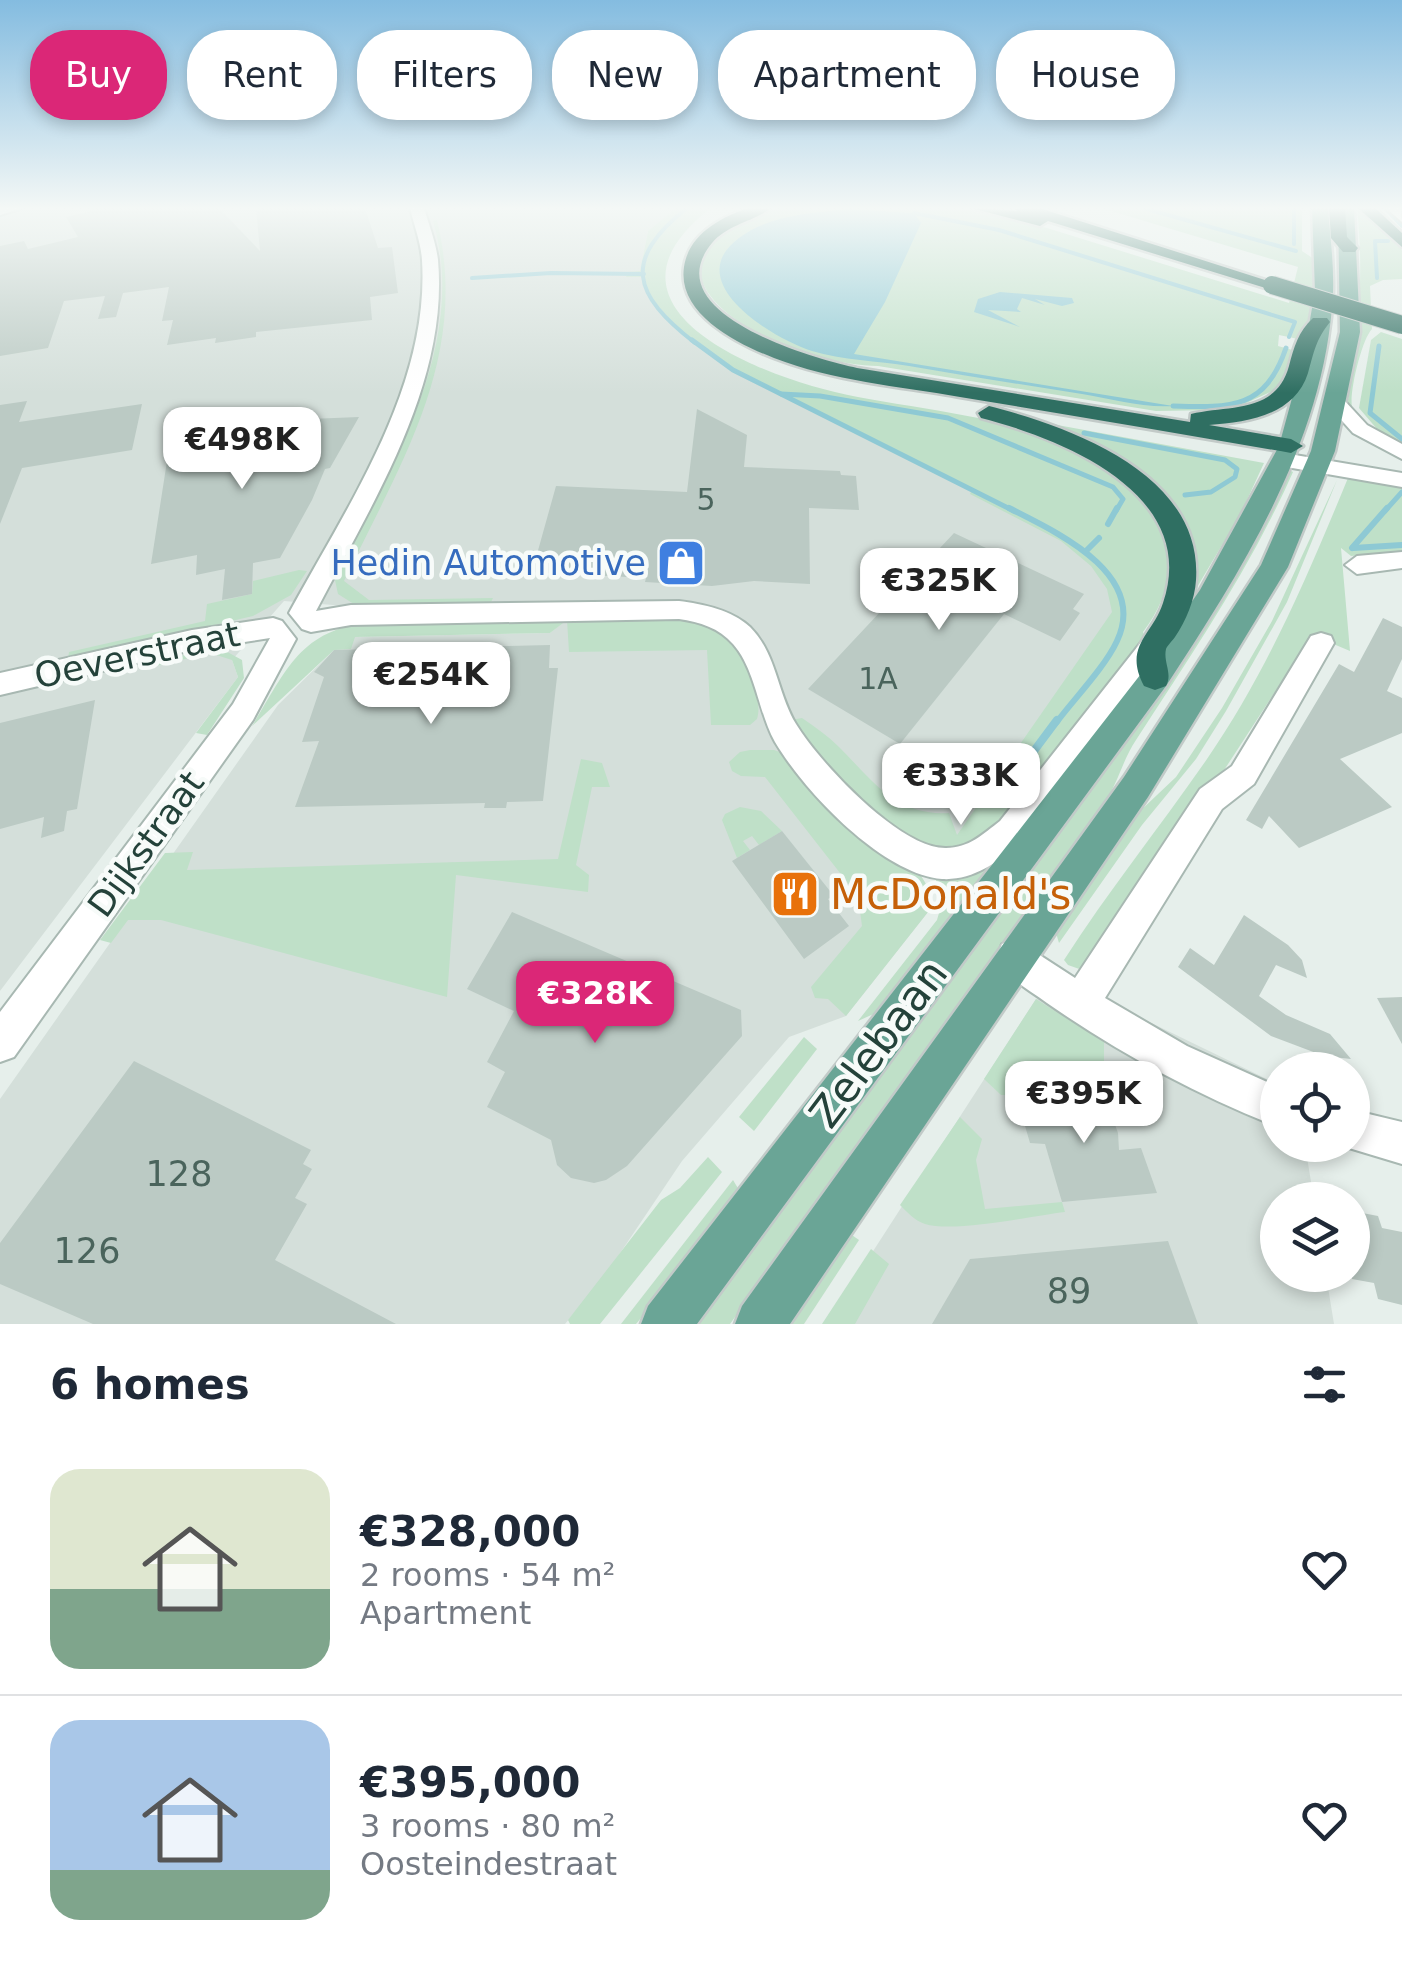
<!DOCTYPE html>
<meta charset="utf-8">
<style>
body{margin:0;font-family:"DejaVu Sans",sans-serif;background:#f6f6f7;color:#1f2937;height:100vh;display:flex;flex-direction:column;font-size:38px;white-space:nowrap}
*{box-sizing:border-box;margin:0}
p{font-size:32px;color:#747a83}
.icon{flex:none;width:55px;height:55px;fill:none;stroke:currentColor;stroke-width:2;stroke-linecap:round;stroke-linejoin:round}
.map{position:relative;height:1324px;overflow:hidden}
.panel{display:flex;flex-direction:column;background:#fff;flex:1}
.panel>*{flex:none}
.banner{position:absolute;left:30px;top:30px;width:1342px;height:90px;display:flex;gap:20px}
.buttons{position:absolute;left:1260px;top:1052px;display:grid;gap:20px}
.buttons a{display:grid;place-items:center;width:110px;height:110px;border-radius:50%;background:#fff;box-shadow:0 5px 15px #0003;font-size:50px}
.price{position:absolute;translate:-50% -85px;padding:0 22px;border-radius:20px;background:#fff;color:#222;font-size:32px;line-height:65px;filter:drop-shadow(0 2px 5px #0008)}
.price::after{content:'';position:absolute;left:50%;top:60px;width:30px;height:22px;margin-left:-15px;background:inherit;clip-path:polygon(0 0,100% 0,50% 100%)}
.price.selected{background:#db2777;color:#fff}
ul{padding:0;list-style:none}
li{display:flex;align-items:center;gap:30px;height:250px;padding:0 50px}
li+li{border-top:2px solid #e0e1e3}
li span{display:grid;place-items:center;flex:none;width:280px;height:200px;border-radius:30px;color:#555}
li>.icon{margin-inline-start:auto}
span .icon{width:120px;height:120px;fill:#fffc;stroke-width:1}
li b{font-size:42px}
h2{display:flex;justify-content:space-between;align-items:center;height:120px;padding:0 50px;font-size:42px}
.tag{padding:0 35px;border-radius:40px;background:#fff;box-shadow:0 5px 15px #0003;font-size:35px;line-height:90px}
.tag.selected{background:#db2777;color:#fff}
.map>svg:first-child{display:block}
.built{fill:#d4dfda}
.green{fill:#bfe0c8}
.water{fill:#8ec9d4}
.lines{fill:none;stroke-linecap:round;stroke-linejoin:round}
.stream-far3{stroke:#8ec9d4;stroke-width:4}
.stream-far2{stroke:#8ec9d4;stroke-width:5}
.stream-far1{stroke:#8ec9d4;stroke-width:6}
.stream{stroke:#8ec9d4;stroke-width:8}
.building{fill:#bbcac4}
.minor-casing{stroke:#a8b8b2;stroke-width:4}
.major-casing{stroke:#c2cac8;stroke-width:5}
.highway-casing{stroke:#c2cac8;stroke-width:5}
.minor{fill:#fff;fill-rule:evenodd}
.major{fill:#6aa596;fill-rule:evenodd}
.highway{fill:#2f6f62;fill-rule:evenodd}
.highway-bridge-casing{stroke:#c2cac8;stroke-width:20;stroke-linecap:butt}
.highway-bridge{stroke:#2f6f62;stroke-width:18}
.labels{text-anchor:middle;stroke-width:9;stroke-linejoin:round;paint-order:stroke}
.number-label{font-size:30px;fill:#4a645c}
.shop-label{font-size:35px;fill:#366cbe;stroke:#f7fbf9;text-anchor:end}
.street-label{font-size:35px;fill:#24423a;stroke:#f7fbf9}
.near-number-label{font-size:35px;fill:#4a645c}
.near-food-label{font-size:42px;fill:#c56008;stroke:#f7fbf9;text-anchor:start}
.near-street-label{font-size:42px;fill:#24423a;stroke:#f7fbf9}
</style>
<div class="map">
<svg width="1402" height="1324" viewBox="0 0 1402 1324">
<rect width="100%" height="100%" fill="#e6efeb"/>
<g class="built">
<path d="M0,208H676L648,231L640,272L627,277H641L653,300L676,327L733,370L1064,536L1092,555L1124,611L969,829L918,871L932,894L928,912L846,1016L789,1037L682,1161L604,1277L565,1324H0V1099L278,705L334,650L354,637L550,633L567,619L728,614L370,608L284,601L232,660L238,677L0,991Z"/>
<path d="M1036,999L1104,1000L1277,1084L1278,1145H1305L1314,1200H1278V1275H1326L1334,1324H826Z"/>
</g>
<g class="green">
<path d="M676,208H711C595,297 727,361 812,386C923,419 1105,407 1161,534C1177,569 1165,603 1143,632L1146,640L986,839L943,851L917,845L846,792L791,720L802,718C815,727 828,736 839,747C873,781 896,816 949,813L957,835L1112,612L1107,589L1091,566L1061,541L970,494L972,490L733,370L676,327L653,300L641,277H626L628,272L640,271L648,231Z"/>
<path d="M779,208H958L1047,228L1289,303L1298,267L1101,208H1302V251L1314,259L1312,312L1298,339L1279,335L1278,346L1296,351L1288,379L1279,388L1244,404L1214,410L1156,411L878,366C777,365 595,265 779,208Z"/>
<path d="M1357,208H1362L1402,250V279L1383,280L1370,286L1372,329C1362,339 1349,392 1352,407C1355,417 1366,426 1372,433L1347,406C1359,338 1364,273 1357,208Z"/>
<path d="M437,220C470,357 401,462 344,581L369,600L493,598L489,606H357L338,594L335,580C388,471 470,346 433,221Z"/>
<path d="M1381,332L1402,339V444L1377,429L1359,408L1371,340Z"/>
<path d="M1041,422L1264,463L1241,513L1193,594L1194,560L1176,517Z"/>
<path d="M1289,470L1293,472C1250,569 1193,652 1136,740C1123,759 1118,783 1105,802L730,1324H694L1164,690L1228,591Z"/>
<path d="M1348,478L1402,484V551L1351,556L1341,548L1350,651L1312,635L1215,784L1085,971L1068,965L1064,960C1109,890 1160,827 1207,759C1267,672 1308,575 1348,478Z"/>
<path d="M1337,480L1287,602L1226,711L1196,759L1142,825L1059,943L1056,933L1138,813L1176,777L1222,708L1272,621Z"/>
<path d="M299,570L307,571L291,595L253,616L68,659L69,652L205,621L207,604L252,594L253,581Z"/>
<path d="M665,617C711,618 739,637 752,681C756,696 761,705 757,719L750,725H711L707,650L569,652L567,620L550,633L355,637L351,649L334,650L252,726C285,673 300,628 371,623Z"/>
<path d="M220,648L242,660L244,678L207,735L196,733L238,677L232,660L210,653L148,668L149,662Z"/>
<path d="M750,750H774L788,755L918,871L932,894L928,912L846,1016L828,999L815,998L811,987L862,926L858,896L765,777L741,776L732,771L729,762L740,752Z"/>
<path d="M581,759L602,763L610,787H592L576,865L589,875L588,892L456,875L447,997L161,920H128L111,943L100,940L165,853L193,852L187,870L558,859Z"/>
<path d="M740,807L761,811L782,831L759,845L752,836L743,841L750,850L737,858L722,820L725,814Z"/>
<path d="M985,871L878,1012L858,1021L937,920L943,899L934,875Z"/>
<path d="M1036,999L1104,1042V1075L1018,1084L1012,1095H1001L984,1079Z"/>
<path d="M804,1037L817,1049L754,1131L739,1117Z"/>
<path d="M960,1117L982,1139L976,1160L985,1209L1062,1202L1065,1212C1032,1216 954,1233 925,1224C915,1221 907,1212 900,1205Z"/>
<path d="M708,1157L722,1172L600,1324H570L568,1320L661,1200L680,1188Z"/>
<path d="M733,1180L739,1190L641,1318L636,1324H621Z"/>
<path d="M849,1233L859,1240L804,1324H788Z"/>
<path d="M871,1249L889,1264L855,1324H822Z"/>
</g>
<g class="water">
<path d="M848,209L914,213L921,223L885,302L854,354L1173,406C1143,408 1111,399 1082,394C1025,385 967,376 909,366C878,361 842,360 812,351C773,339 679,282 739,238C769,215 812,213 848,209Z"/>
<path d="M1000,292L1072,298L1074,303L1062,306L1035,299L1045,305L1022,298L1017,309L1021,312L988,310L1020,327L974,312L978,299Z"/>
</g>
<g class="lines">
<g class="stream-far3">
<path d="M687,208C622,260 632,294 695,343"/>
<path d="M1143,208L1296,251"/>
<path d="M1294,208V244"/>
<path d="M1385,208L1402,226"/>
<path d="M914,213L999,230L1295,322L1289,337"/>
<path d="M472,278L551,273L644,274"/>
<path d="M1377,278L1375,241H1388"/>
</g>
<g class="stream-far2">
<path d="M692,340L733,370L1014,511"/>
<path d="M1379,346L1370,413L1402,439"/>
<path d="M781,394L820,396L948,418L1113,487L1123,499L1116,511"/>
<path d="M1173,406C1232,408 1265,409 1286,348"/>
<path d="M1084,433L1225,460L1237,469L1235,477L1211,492L1185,495"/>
<path d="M1385,511L1402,492"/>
</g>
<g class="stream-far1">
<path d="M1009,508C1054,531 1149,573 1117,641C1105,667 1074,699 1056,723"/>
<path d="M1108,524L1117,508"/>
<path d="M1352,548L1387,508"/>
<path d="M1353,548L1402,545"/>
<path d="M1086,551L1099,538"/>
</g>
<path class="stream" d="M1010,783L1057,720"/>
</g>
<g class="building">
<path d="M90,208H219L260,251L256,208H365L378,248L392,247L398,293L370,297L372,320L256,332V337L215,343L216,338L167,345L173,320L162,321L169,287L123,293L116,317L98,319L105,296L64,301L48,348L0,356V246L24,241L28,249L78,237L66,217L92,211Z"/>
<path d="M27,401L19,422L142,404L132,450L22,468L0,524V405Z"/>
<path d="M697,409L747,435L744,467L840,471L841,475L856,476L859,510L809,508L810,584L754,581L712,586L645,582L646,578L532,572L556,486L687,492Z"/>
<path d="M359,417L330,468L325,469L312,500L280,558L253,563L252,594L222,600L225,569L196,575L197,555L151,564L172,429L210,423Z"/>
<path d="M954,533L1084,594L1073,609L1080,613L1060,641L1004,614L900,744L808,689Z"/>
<path d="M1383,618L1402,627V659L1387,691L1402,698V733L1340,759L1392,807L1299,848L1269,816L1262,829L1246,820L1339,664L1354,672Z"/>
<path d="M550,645L549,668H558L543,801L507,802L506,808H484L485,803L295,807L319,741L302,742L324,677L314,672L334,650Z"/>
<path d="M95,700L77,809L67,811L64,831L41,838L44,817L0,829V723Z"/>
<path d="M782,831L834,896L828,899L849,926L804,959L732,861Z"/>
<path d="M512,912L741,1010L742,1036L627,1166L606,1180L594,1183L571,1178L557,1165L551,1140L487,1107L505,1072L487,1062L514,1011L467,989Z"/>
<path d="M1244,915L1288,945L1302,960L1307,978L1276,965L1259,996L1286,1015L1330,1034L1351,1059L1324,1056L1271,1036L1178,967L1190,948L1214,965Z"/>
<path d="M1402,997V1044L1377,998Z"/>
<path d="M134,1061L311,1150L303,1164L312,1169L295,1198L307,1204L275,1260L396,1324H93L0,1284V1243Z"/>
<path d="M1102,1088L1118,1133L1119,1150L1141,1148L1157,1193L1062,1202L1045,1144L1030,1143L1016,1095Z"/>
<path d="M1352,1211L1378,1216L1382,1228L1402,1232V1305L1378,1299L1374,1283L1352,1279Z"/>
<path d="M1168,1241L1198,1324H932L970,1259Z"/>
</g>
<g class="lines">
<g class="minor-casing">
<g id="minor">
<path d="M0,208H23L0,215Z"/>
<path d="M410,208H424C429,225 436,243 438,260C449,385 371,505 316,611L351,605L679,601C703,604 732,610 750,627C777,654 777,693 796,724C819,762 900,849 946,848C969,848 983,834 1000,821L1142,641H1162L1166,648L1162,655L1022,841C1000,861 973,881 942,879C882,874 804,791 775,742C758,712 756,670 733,644C719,628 700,622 679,619L351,625L311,632L302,629L289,613C347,506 430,387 422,260C421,243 414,225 410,208Z"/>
<path d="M1386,208H1401L1402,222Z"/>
<path d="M1336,397L1343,399L1367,425L1402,444V459L1353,433L1326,403Z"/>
<path d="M1283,453L1402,473V487L1275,465L1272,460Z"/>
<path d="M1402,552V568L1357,574L1345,565L1357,556Z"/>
<path d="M273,618L282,621L296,639L253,720L14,1057L0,1062V1012L233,704L270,638L192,650L0,695V673L192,630Z"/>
<path d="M1321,633L1331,636L1334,643L1254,784L1222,809L1105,998L1187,1046L1278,1087V1127C1195,1094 1119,1053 1047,1003C1029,990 1006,978 997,957L1002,944L1015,939L1075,978L1200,789L1232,766L1311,636Z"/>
<path d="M1352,1110L1402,1122V1164L1339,1145H1352Z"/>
</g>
</g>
<g class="major-casing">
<g id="major">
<path d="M1312,208H1328C1330,235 1334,264 1333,292C1326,438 1244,567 1166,686L697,1324H641L648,1306L1144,670L1200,590L1279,446L1304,354L1315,291Z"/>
<path d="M1338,208H1354L1360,332L1335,451L1288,567L1148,797L790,1324H735L742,1306L1124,777L1261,565L1311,451L1340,332Z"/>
</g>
</g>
<g class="highway-casing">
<g id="highway">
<path d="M748,208H771C753,222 728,224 712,243C653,314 815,359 857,368L1190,422L1191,414C1229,405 1276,414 1289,366C1294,347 1298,332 1313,318H1327L1330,322C1316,339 1314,352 1308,373C1295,415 1248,422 1209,425L1291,439L1303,446L1291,453C1181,434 1071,415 960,397C898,386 833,381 774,358C738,344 677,314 684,267C689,234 720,218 748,208Z"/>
<path d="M971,208L1017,211L1015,208H1039L1281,285L1272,290L1048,221L1040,226Z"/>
<path d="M1329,208H1345L1347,237L1358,248L1355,252H1343L1331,238Z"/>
<path d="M1358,208H1375L1402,233V247Z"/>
<path d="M989,406C1071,427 1203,474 1196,580C1195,599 1186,621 1175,637C1173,640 1167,646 1166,649C1163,663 1173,673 1166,686L1155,690L1144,686C1123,646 1152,636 1163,603C1200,494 1063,439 981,418L978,413Z"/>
</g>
</g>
<use href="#minor" class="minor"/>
<use href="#major" class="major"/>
<use href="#highway" class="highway"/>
<g class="highway-bridge-casing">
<path id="highway-bridge" d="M1272,285L1402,325"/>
</g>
<use href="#highway-bridge" class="highway-bridge"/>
</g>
<linearGradient id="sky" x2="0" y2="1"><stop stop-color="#84bce0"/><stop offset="0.53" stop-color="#f4f8f6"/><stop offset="1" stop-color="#f4f8f6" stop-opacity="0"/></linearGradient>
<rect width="1402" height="393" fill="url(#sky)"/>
<defs>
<g id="shop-square" transform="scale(2.5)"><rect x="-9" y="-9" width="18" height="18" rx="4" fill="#3f7fe0" stroke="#f7fbf9"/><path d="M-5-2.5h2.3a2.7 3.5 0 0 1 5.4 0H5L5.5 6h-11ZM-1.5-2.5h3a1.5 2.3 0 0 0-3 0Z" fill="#fff"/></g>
<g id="restaurant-square" transform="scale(2.5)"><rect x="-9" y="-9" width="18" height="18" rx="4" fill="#e8710a" stroke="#f7fbf9"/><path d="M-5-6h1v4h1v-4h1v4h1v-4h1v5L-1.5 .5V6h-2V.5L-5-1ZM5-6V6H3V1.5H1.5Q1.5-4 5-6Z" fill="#fff"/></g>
</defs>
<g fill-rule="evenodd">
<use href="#shop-square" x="681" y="563"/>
<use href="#restaurant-square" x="795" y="894"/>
</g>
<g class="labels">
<g class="number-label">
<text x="706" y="510">5</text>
<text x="878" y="689">1A</text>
</g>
<g class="shop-label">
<text x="646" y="575">Hedin Automotive</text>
</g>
<g class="street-label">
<text transform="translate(137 655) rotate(-12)" y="12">Oeverstraat</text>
<text transform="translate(146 844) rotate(-54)" y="12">Dijkstraat</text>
</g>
<g class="near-number-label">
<text x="179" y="1186">128</text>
<text x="87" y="1263">126</text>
<text x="1069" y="1303">89</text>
</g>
<g class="near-food-label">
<text x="830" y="909">McDonald's</text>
</g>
<g class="near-street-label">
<text transform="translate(878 1043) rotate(-53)" y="15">Zelebaan</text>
</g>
</g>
</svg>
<div class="buttons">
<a><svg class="icon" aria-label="locate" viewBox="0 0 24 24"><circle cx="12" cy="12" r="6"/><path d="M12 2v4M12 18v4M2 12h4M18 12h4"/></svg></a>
<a><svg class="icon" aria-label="layers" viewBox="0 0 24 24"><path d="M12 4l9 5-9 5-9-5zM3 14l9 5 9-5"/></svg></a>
</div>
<b class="price" style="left:242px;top:492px">€498K</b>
<b class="price" style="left:939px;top:633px">€325K</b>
<b class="price" style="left:431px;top:727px">€254K</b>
<b class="price" style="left:961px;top:828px">€333K</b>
<b class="price selected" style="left:595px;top:1046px">€328K</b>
<b class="price" style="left:1084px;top:1146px">€395K</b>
<div class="banner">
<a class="tag selected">Buy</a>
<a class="tag">Rent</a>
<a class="tag">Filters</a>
<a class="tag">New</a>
<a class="tag">Apartment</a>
<a class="tag">House</a>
</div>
</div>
<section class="panel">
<h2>6 homes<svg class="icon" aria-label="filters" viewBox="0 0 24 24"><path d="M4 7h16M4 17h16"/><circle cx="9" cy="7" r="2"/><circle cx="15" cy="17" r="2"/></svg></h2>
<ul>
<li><span style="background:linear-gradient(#dfe7d0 60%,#7fa58c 0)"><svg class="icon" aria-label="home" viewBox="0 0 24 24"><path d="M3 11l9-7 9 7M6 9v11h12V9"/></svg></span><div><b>€328,000</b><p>2 rooms · 54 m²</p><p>Apartment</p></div><svg class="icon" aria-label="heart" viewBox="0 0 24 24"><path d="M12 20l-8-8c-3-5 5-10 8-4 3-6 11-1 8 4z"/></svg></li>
<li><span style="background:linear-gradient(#a9c7e8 75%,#7fa58c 0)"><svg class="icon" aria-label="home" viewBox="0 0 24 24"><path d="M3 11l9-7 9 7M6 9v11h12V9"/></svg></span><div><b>€395,000</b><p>3 rooms · 80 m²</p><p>Oosteindestraat</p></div><svg class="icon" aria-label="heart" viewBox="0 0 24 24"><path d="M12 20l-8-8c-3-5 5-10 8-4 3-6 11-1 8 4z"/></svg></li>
</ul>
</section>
